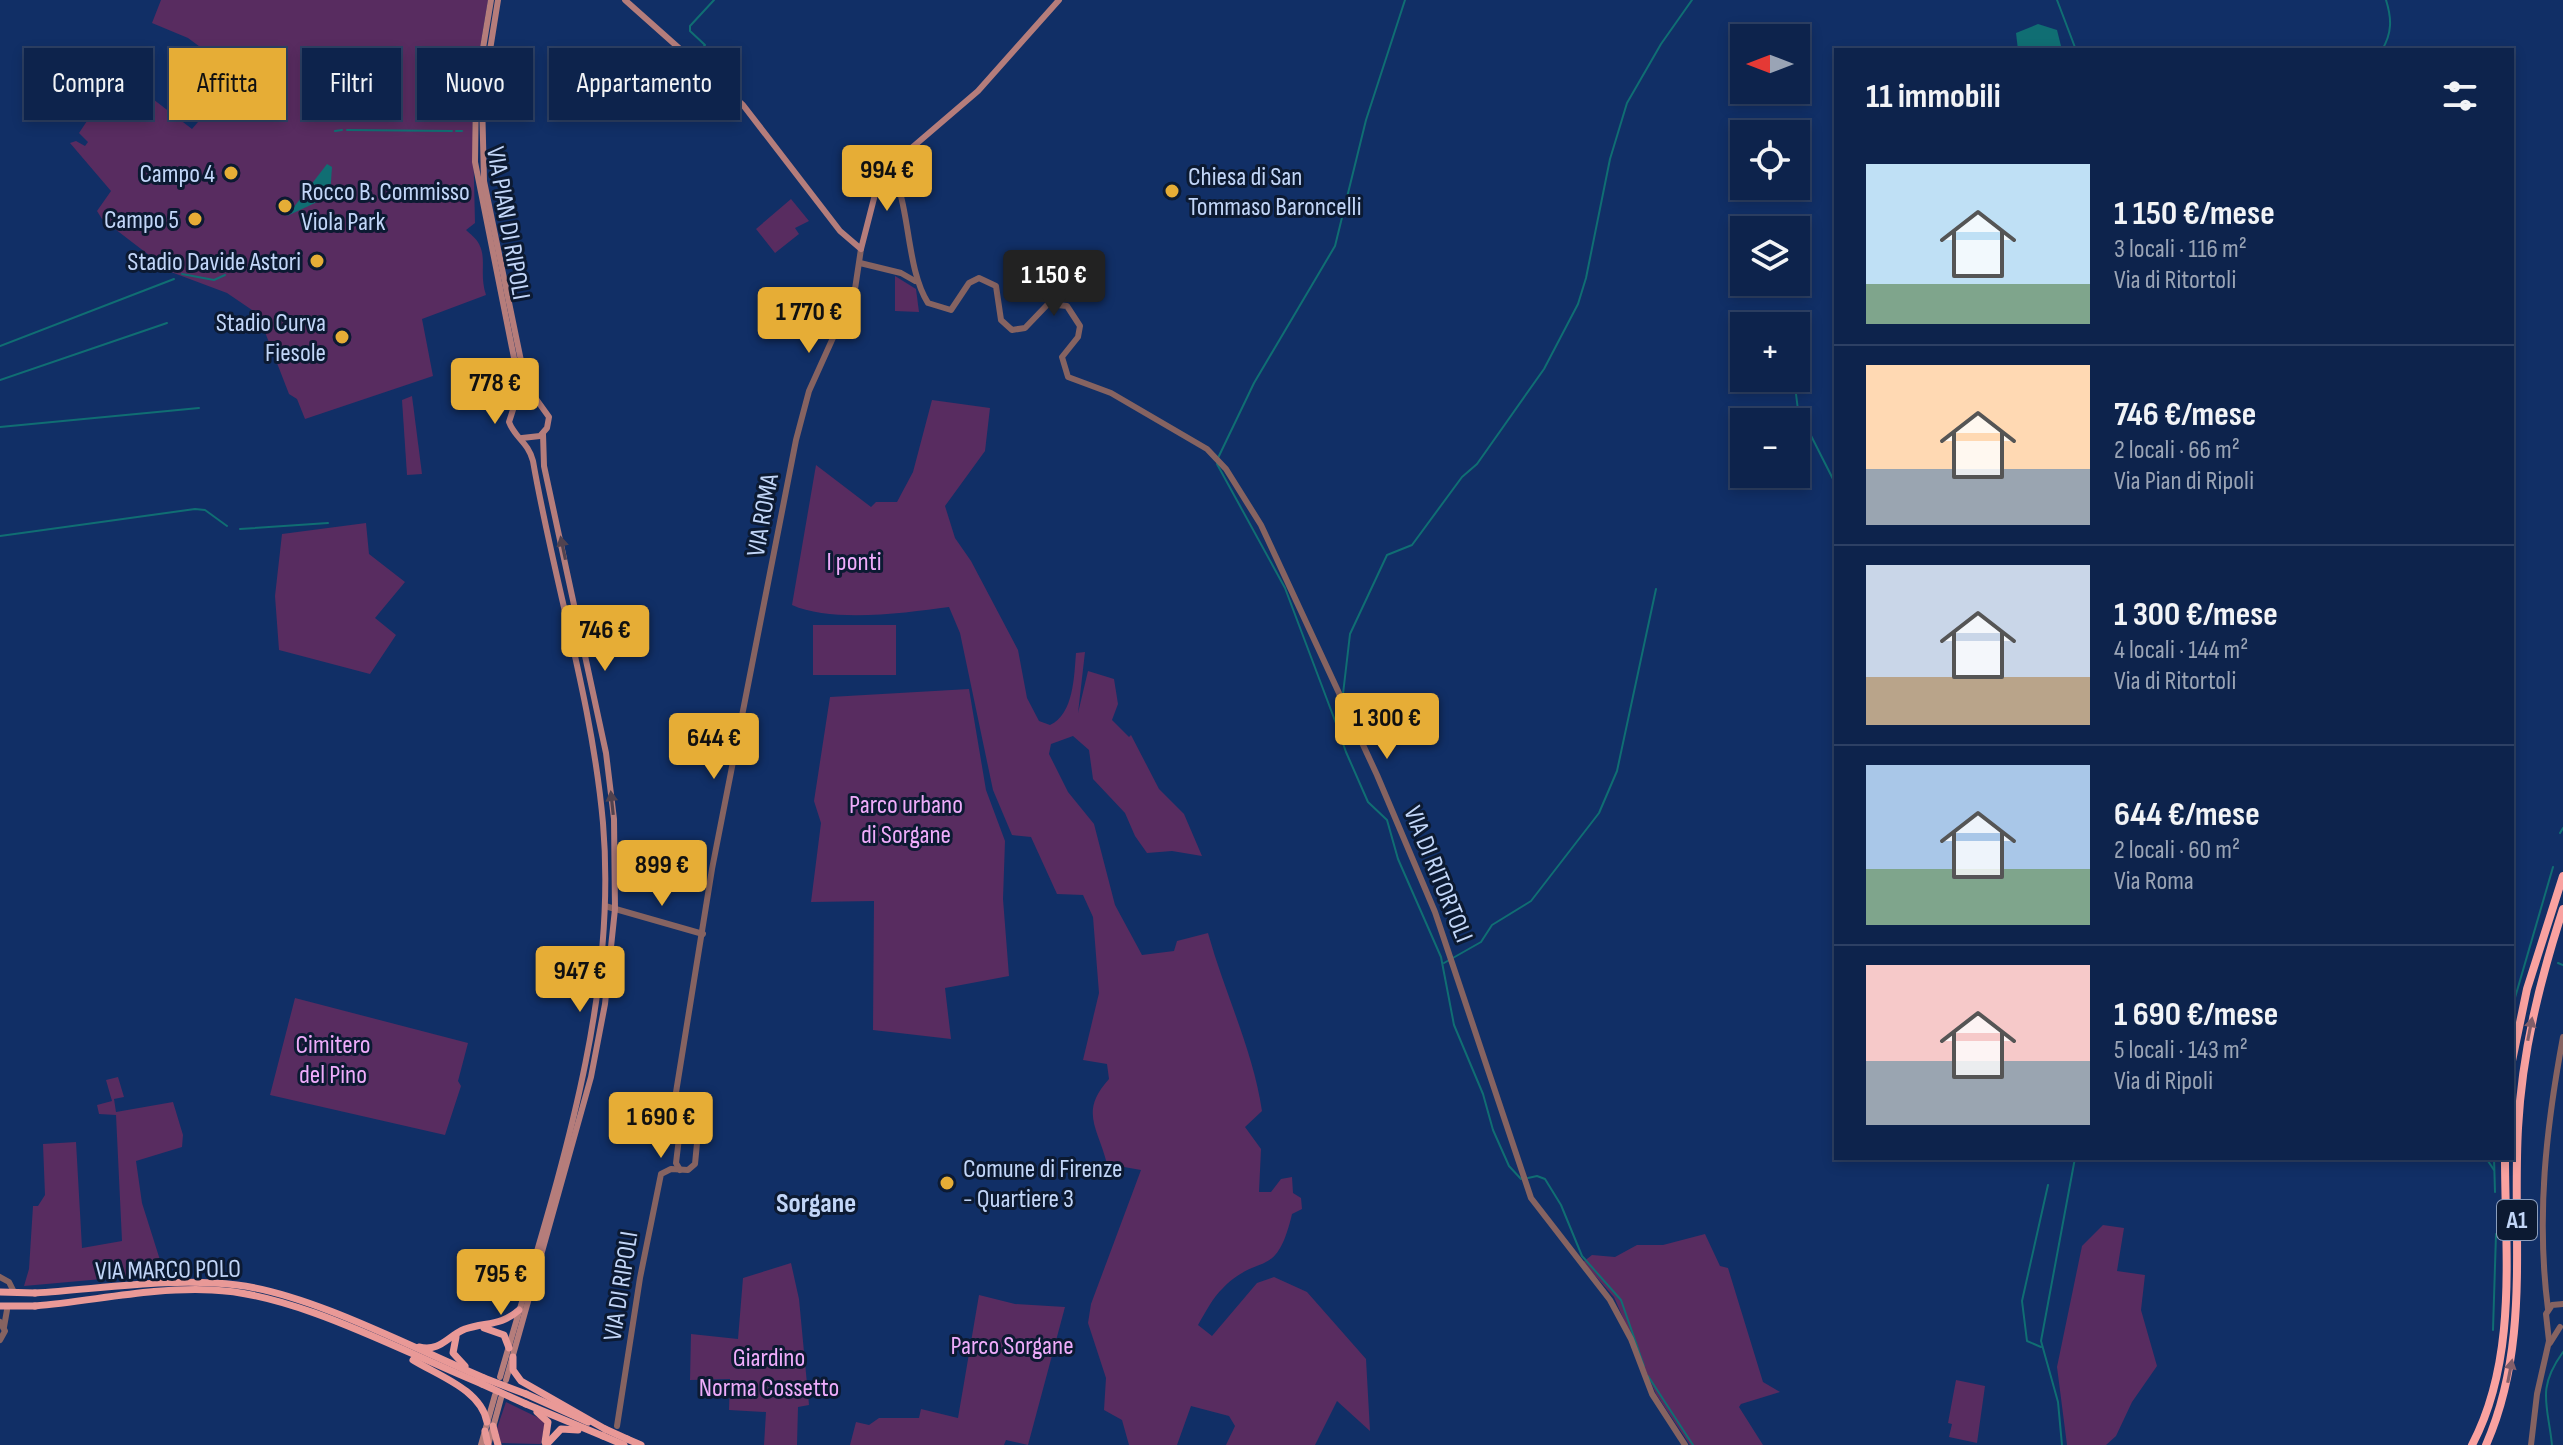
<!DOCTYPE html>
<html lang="it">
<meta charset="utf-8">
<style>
body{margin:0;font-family:"Sofia Sans Condensed",sans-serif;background:#1b2f56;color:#f1f3f6;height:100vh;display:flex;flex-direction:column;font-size:30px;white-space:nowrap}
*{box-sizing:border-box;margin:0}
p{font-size:26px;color:#9aa4b5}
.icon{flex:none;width:44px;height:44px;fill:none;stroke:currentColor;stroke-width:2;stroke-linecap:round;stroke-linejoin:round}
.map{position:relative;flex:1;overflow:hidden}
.details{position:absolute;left:1834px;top:48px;width:680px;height:1112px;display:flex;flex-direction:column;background:#0d234c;border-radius:0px;box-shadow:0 4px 12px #0003,0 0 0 2px #2d4064}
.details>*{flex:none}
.banner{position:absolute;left:24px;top:48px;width:760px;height:72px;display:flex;gap:16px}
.needle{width:52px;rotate:270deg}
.fabs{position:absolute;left:1730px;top:24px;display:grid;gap:16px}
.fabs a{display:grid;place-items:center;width:80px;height:80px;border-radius:0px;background:#0d234c;box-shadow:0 4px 12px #0003,0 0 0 2px #2d4064;font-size:40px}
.price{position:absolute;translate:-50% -68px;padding:0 18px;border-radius:8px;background:#e6ad36;color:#111;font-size:26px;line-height:52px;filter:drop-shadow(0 2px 4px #0008)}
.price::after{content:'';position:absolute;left:50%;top:48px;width:24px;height:18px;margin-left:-12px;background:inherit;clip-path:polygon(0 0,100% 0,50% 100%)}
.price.current{background:#222;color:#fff}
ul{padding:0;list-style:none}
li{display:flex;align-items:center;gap:24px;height:200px;padding:0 32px}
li+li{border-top:2px solid #2d4064}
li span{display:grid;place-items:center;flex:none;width:224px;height:160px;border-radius:0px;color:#555}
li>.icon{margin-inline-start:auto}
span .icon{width:96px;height:96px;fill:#fffc;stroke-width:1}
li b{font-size:34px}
h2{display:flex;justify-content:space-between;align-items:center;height:96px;padding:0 32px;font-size:34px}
.chip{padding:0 28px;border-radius:0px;background:#0d234c;box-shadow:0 4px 12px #0003,0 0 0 2px #2d4064;font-size:28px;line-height:72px}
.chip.current{background:#e6ad36;color:#111}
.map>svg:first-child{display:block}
.green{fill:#582c60}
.water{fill:#106e73}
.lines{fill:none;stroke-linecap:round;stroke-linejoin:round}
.stream{stroke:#106e73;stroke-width:2}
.tertiary{stroke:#866361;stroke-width:6}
.secondary{stroke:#b57d7b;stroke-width:6}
.trunk{stroke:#e99997;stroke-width:7}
.motorway{stroke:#f9a2a0;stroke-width:8}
.trunk-bridge{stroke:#e99997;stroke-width:7}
.oneway{fill:#50424f}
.oneway2{fill:#825e69}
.poi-dot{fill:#e6ad36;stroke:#0c1a32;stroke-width:3}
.labels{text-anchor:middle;stroke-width:6;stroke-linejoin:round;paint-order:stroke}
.shield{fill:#0c1a32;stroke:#8b9ebd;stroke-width:2}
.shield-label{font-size:24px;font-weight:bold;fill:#c2d6f8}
.poi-label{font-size:26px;fill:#c2d6f8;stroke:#0c1a32;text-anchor:end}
.street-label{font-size:26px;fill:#c2d6f8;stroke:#0c1a32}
.park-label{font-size:26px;fill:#efacfb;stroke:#0c1a32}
.neighbourhood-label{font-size:28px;font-weight:bold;fill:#c2d6f8;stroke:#0c1a32}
</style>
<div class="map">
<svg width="2563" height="1445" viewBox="0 0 2563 1445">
<rect width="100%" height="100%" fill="#112f66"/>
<g class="green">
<path d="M161,0H488L472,96L475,223L466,230C470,234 476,238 479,244C487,259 479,274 486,295L422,319L433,376L305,419L297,399L289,394L258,314L227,293L171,272L102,219L97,211L111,191L70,143L76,141L85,146L88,142L79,133L101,100L111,104L114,101L107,91L113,85L123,91L125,88L117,80L119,73L192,129L238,75L188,38L152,23Z"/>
<path d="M791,199L809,221L795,228L799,234L775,253L756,229Z"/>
<path d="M895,276L916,289L919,312L895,311Z"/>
<path d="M412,396L422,474L407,475L402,400Z"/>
<path d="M932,400L990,408L985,451L945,506L955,538L971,561L1018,650L1027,698L1039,721L1050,725C1074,714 1074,676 1076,653L1085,652L1078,713L1088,671L1114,679L1118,704L1112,720L1129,737L1131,735L1159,789L1184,814L1202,856L1172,851L1147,853L1135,836L1125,813L1093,779L1089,750L1073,736L1051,744L1049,754L1068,792L1094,824L1115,905L1142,955L1174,951L1177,941L1208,933C1225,994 1253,1050 1262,1111L1245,1127L1261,1149L1259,1192H1271L1281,1179L1292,1177L1293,1193L1301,1198L1302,1209L1292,1214C1276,1282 1259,1251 1223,1288C1213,1297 1205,1313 1198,1325L1212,1336L1257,1283L1274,1277L1307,1292L1366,1359L1370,1431L1337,1401L1315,1445H1226L1235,1426L1229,1416L1191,1406L1177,1445H1129L1122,1420L1104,1410L1106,1378L1088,1323L1091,1304L1141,1170L1107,1164C1098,1127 1079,1112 1109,1079L1107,1064L1083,1060L1099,993L1093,917L1083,895L1057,894L1031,837L1012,835L993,790L960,633L949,607C905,613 832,623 792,605L816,465L871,507L876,502H897L913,472Z"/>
<path d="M366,523L369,554L405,582L375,618L396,635L370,674L279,650L275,596L282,534Z"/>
<rect x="813" y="625" width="83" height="50"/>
<path d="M969,689L986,790L1005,841L1003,899L1009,976L945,988L951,1039L873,1030L874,901L811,902L821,823L814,801L830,697Z"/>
<path d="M295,998L468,1043L458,1081L461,1086L445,1135L270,1095Z"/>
<path d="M118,1077L124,1097L114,1099L116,1112L173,1102L183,1135L182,1147L136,1161L142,1203L160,1260L158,1274L24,1286L29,1269L33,1206H38L45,1195L43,1144L76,1142L82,1248L122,1241L116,1115L99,1114L97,1105L112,1101L106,1080Z"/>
<path d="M2103,1225L2124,1228L2117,1271L2145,1275L2141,1310L2157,1366L2132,1402L2116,1436L2106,1445H2067L2057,1367L2082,1246Z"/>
<path d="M1705,1234L1720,1266L1728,1268L1763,1382L1780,1392L1741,1404L1739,1407L1763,1445H1690L1656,1394L1614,1297L1583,1262L1592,1255L1615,1257L1637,1245H1663Z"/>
<path d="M791,1263L799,1299L809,1405L798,1407L797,1445H764L766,1412L729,1410L730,1379L690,1380L691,1334L738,1339L743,1278Z"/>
<path d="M979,1295L1015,1304L1065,1307L1028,1445L1006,1440L1004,1445H850L856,1422L869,1425L879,1418H919L921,1409L958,1418Z"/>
<path d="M1956,1380L1985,1386L1977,1443L1949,1437L1952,1424L1948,1423Z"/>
<path d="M506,1402L545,1421L541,1444L501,1443L497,1428Z"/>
</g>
<g class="water">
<path d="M2038,24L2057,30L2062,50H2018L2016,33Z"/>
<path d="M327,164L332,167L330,196L287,216Z"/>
</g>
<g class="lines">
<g class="stream">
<path d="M2057,0L2076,50"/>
<path d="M2382,50C2392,33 2392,19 2386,0"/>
<path d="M643,102L673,81L705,45L690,31V26L714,0"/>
<path d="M347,130L452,131"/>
<path d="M335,131L342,130"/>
<path d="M456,131H462"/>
<path d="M182,274L214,280L225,275"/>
<path d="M0,346L174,279"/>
<path d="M1794,378L1798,410L1836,485"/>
<path d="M0,380L167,323"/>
<path d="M0,427L199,408"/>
<path d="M1218,458L1254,383L1335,246L1366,120L1405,0"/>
<path d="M1217,464L1285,588L1340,734"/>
<path d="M240,529L328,523"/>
<path d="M0,536L195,509L205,510L227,526"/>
<path d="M1343,694L1350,634L1387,555L1412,545L1462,477L1477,464L1544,369L1578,304L1586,278L1610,159L1627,103L1661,44L1692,0"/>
<path d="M1341,709L1340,735L1346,752L1368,802L1387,820L1398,859L1441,957L1454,1025L1483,1094L1493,1130L1509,1166L1521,1179"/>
<path d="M2560,833L2563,828"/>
<path d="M2512,945L2515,946"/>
<path d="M1444,963L1481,942L1492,925L1531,901L1599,813L1617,771L1656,589"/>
<path d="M2558,963L2563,965"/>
<path d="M2512,1008L2553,867"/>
<path d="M2486,1158L2494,1170"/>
<path d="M2494,1158L2495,1192"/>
<path d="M1528,1178L1537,1176L1545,1179L1561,1205L1582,1256L1621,1300L1644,1366"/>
<path d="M2493,1330L2496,1234"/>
<path d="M2041,1347L2027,1341L2022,1301L2048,1185"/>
<path d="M1648,1376L1693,1445"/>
<path d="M2062,1445L2058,1402L2041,1341L2075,1158"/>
<path d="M2552,1445C2548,1405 2536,1389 2563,1352"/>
</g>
<g class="tertiary">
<path d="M887,167C911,191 904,266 928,303L951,310L969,283L979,278L996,286L1001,320L1012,330L1025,328L1048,304L1067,306L1080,326L1078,337L1062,357L1068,377L1111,393L1207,449L1226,469L1261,525L1377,775L1435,912L1531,1198L1610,1300L1631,1339L1652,1394L1685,1445"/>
<path d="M860,263L901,273L915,281"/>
<path d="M605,906L703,934"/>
<path d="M679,1138L673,1111L712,869L796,440L809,391L855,289L861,249"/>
<path d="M679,1138L676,1163L680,1170"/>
<path d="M0,1277L9,1282L13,1290"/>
<path d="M2548,1309C2536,1217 2546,1128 2563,1037"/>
<path d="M0,1322L5,1331L0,1340"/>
<path d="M4,1327L7,1310"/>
<path d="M2550,1343L2560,1327"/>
<path d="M617,1426L640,1278L661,1174L671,1169L688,1170L695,1164L697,1143L675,1121"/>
<path d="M2531,1445L2537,1394L2549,1341L2546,1314L2552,1305L2563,1304"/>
</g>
<g class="secondary">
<path d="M491,0L476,90L475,162L520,388L509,422C515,438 528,442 533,461C554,582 592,700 603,823C619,1012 551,1198 500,1377"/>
<path d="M498,0L482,100L484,181L526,385L549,417L547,428L540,436L522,438"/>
<path d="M625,0L743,105L840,231L861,249L880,175L978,91L1059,0"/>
<path d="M506,1380L591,1077L605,1004L615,909L614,819L606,753L544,466L543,434"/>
<path d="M489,1442L501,1398"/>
<path d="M481,1445L495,1395"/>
</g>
<g class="trunk">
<path d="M35,1293C101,1289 171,1277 237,1285C311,1294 413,1348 484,1378"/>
<path d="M35,1306C94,1301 153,1287 212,1290C296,1293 403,1352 482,1384"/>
<path d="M484,1328L504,1335L509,1348"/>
<path d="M456,1337L453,1353L465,1366"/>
<path d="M419,1347C441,1352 447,1336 465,1329C486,1322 501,1326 519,1310"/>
<path d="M513,1357V1370L521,1381L605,1429"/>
<path d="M413,1360C439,1376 481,1390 487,1422"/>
<path d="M526,1394L588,1422"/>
<path d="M526,1404L603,1436"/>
<path d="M537,1412L548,1422L545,1442"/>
<path d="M493,1426L498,1445"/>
<path d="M485,1431L488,1445"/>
<path d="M627,1439L641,1445"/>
<path d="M546,1445L561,1429L578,1430"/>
</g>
<g class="motorway">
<path d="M2512,1061L2527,989L2563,876"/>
<path d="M2472,1445C2518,1358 2505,1253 2505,1158"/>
<path d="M2486,1445C2531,1342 2512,1237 2518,1128C2522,1052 2540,980 2563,909"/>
</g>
<g class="trunk-bridge">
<path d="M0,1292L35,1293"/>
<path d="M0,1306H35"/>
<path d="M484,1378L526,1394"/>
<path d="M482,1384L526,1404"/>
<path d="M605,1429L627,1439"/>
<path d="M603,1436L624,1445"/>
</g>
</g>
<defs><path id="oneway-solid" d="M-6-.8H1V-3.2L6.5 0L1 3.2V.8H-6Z" transform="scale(2)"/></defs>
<g class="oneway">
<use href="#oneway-solid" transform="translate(563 548) rotate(-102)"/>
<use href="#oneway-solid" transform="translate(612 803) rotate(-96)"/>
</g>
<g class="oneway2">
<use href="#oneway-solid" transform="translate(2530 1029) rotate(-79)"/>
<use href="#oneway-solid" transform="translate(2510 1371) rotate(-79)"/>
</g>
<g class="poi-dot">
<circle cx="231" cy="173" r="8"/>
<circle cx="1172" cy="191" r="8"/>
<circle cx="285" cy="206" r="8"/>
<circle cx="195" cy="219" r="8"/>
<circle cx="317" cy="261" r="8"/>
<circle cx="342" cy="337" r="8"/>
<circle cx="947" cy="1183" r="8"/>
</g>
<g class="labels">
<rect class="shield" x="2497" y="1200" width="40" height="40" rx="6"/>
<g class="shield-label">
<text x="2517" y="1228">A1</text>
</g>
<g class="poi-label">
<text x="215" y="182">Campo 4</text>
<text x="1188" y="185" text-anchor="start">Chiesa di San<tspan x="1188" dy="30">Tommaso Baroncelli</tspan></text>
<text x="301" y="200" text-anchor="start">Rocco B. Commisso<tspan x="301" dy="30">Viola Park</tspan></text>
<text x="179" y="228">Campo 5</text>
<text x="301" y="270">Stadio Davide Astori</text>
<text x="326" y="331">Stadio Curva<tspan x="326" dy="30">Fiesole</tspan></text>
<text x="963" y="1177" text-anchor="start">Comune di Firenze<tspan x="963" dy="30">- Quartiere 3</tspan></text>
</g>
<g class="street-label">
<text transform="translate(509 223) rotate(80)" y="9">VIA PIAN DI RIPOLI</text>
<text transform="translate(762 515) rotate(-80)" y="9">VIA ROMA</text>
<text transform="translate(1439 874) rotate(68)" y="9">VIA DI RITORTOLI</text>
<text transform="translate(168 1269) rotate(-1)" y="9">VIA MARCO POLO</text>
<text transform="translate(620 1286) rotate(-81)" y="9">VIA DI RIPOLI</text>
</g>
<g class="park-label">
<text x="854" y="570">I ponti</text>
<text x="906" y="813">Parco urbano<tspan x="906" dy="30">di Sorgane</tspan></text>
<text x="333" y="1053">Cimitero<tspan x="333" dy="30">del Pino</tspan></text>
<text x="1012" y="1354">Parco Sorgane</text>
<text x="769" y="1366">Giardino<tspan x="769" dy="30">Norma Cossetto</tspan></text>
</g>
<g class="neighbourhood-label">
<text x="816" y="1212">Sorgane</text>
</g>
</g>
</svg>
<div class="fabs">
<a><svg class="needle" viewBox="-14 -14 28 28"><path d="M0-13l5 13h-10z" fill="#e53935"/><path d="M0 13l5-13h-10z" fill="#9aa4b5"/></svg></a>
<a><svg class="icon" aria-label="locate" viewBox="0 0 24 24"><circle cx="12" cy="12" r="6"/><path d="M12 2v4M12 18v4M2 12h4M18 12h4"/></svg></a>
<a><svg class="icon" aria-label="layers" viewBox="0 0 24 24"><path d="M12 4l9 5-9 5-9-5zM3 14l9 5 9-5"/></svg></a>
<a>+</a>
<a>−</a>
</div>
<b class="price" style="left:887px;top:213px">994 €</b>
<b class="price current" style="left:1054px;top:318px">1 150 €</b>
<b class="price" style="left:809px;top:355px">1 770 €</b>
<b class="price" style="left:495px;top:426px">778 €</b>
<b class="price" style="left:605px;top:673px">746 €</b>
<b class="price" style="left:1387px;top:761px">1 300 €</b>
<b class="price" style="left:714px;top:781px">644 €</b>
<b class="price" style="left:662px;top:908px">899 €</b>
<b class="price" style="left:580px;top:1014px">947 €</b>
<b class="price" style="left:661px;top:1160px">1 690 €</b>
<b class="price" style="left:501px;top:1317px">795 €</b>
<div class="banner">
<a class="chip">Compra</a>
<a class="chip current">Affitta</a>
<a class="chip">Filtri</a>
<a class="chip">Nuovo</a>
<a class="chip">Appartamento</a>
</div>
<section class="details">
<h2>11 immobili<svg class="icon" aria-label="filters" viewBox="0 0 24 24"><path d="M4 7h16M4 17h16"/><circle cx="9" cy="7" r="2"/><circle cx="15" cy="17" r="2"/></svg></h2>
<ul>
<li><span style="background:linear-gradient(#bfe0f5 75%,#7fa58c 0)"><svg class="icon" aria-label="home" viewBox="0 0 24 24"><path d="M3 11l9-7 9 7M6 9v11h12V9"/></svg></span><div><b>1 150 €/mese</b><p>3 locali · 116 m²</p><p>Via di Ritortoli</p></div></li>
<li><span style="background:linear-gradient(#ffd9b3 65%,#9aa5b1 0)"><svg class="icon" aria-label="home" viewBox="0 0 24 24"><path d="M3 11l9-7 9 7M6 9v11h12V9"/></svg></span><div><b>746 €/mese</b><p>2 locali · 66 m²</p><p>Via Pian di Ripoli</p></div></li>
<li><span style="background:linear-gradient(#c9d6e8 70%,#b9a48a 0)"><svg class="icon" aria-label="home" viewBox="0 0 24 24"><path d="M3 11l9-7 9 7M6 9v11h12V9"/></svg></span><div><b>1 300 €/mese</b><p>4 locali · 144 m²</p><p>Via di Ritortoli</p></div></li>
<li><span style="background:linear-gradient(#a9c7e8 65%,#7fa58c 0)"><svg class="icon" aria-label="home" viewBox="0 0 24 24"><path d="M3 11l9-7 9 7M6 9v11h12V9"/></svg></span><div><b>644 €/mese</b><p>2 locali · 60 m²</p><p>Via Roma</p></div></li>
<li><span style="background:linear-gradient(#f6c9c9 60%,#9aa5b1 0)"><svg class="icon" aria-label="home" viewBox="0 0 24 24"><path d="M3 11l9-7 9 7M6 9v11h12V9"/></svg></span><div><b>1 690 €/mese</b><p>5 locali · 143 m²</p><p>Via di Ripoli</p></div></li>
</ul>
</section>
</div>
